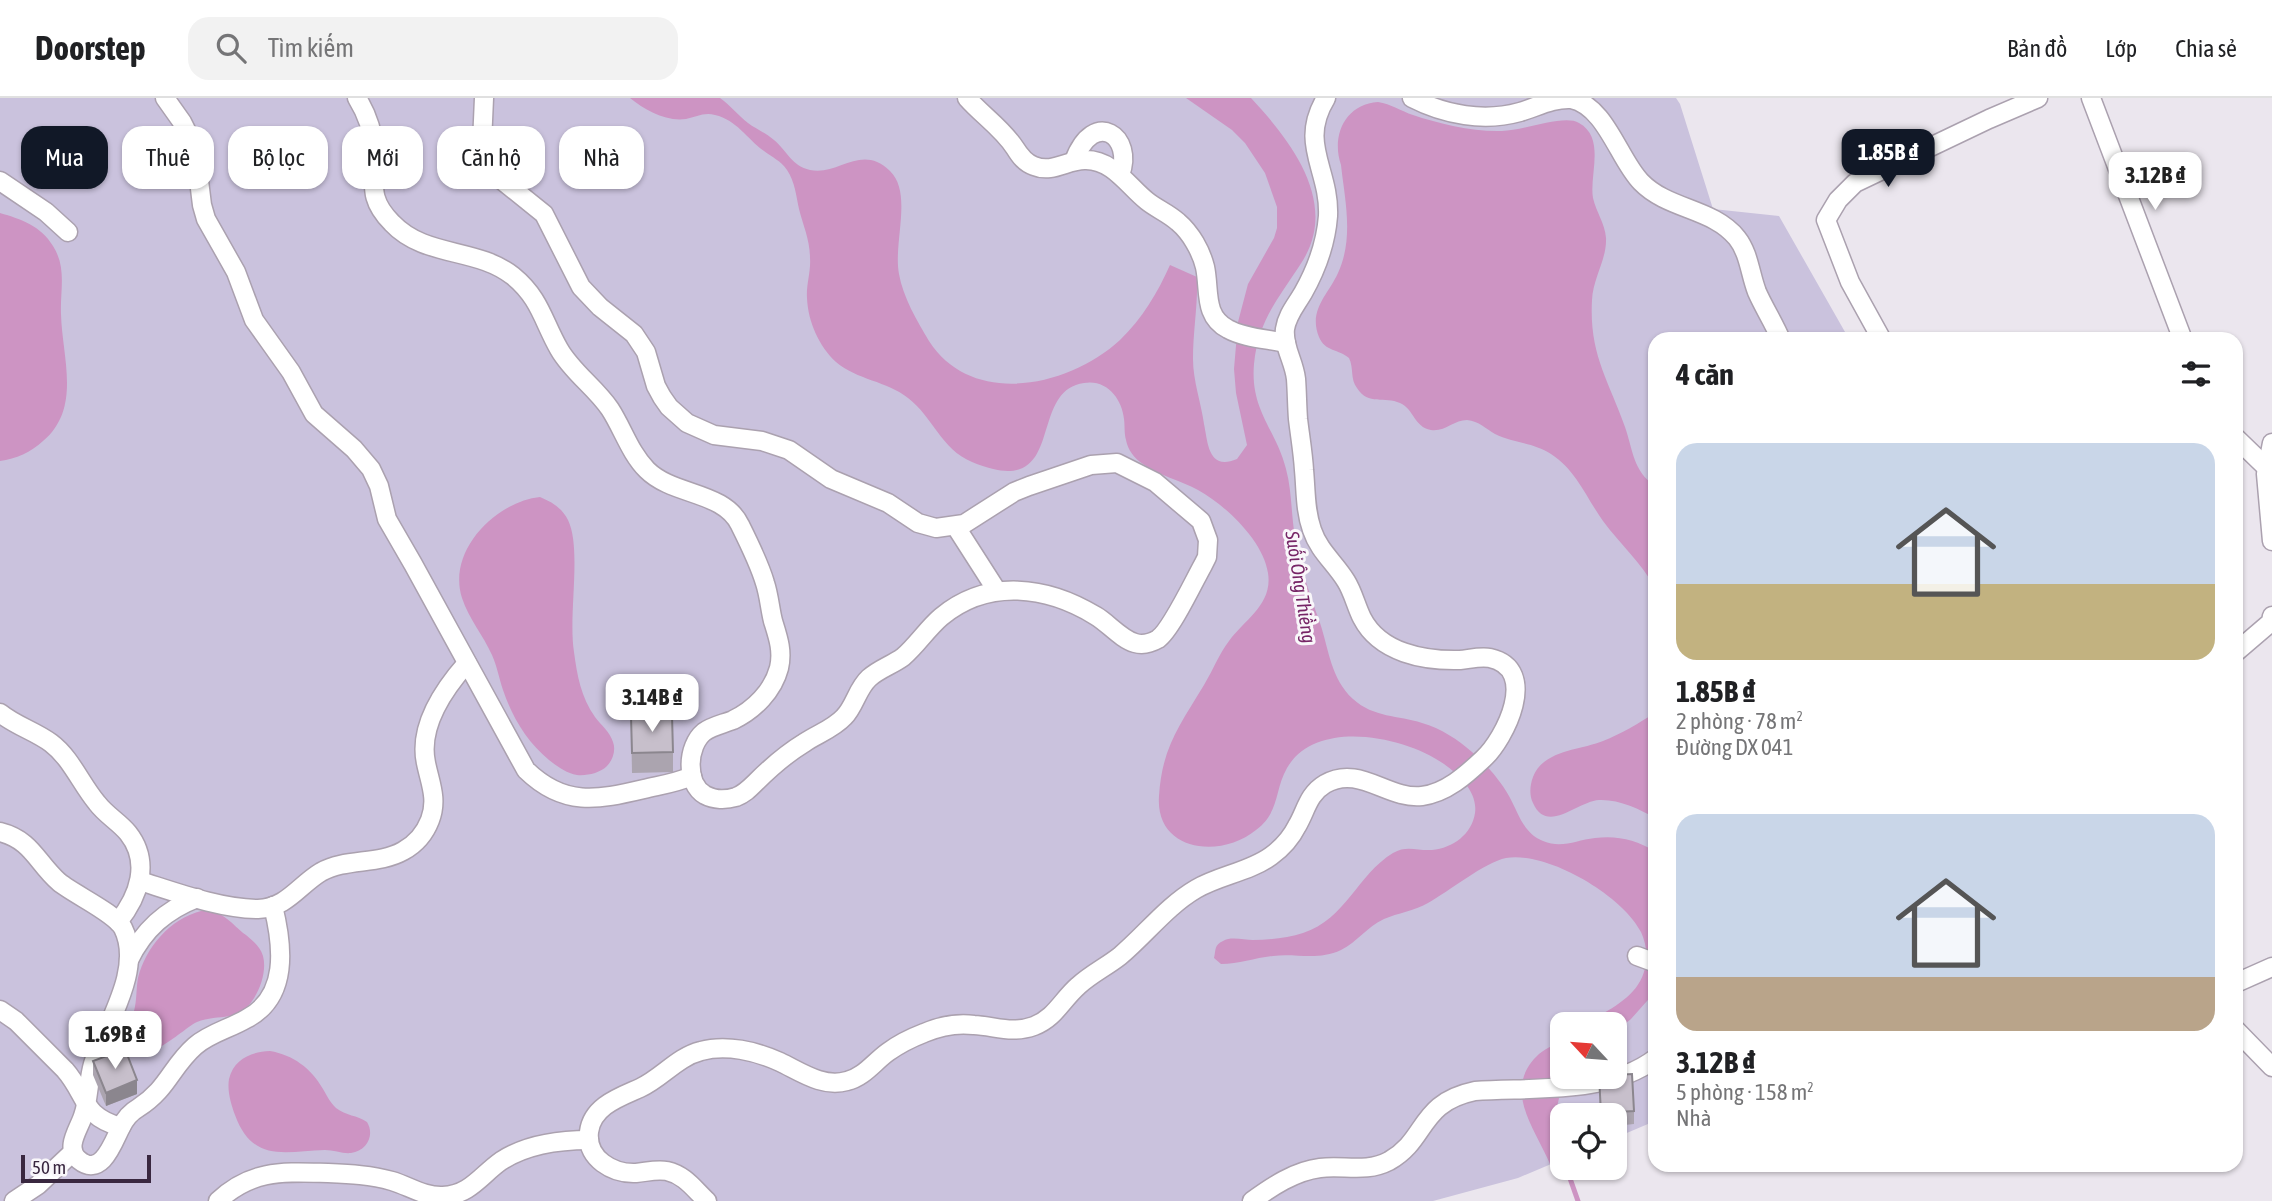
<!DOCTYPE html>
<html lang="vi">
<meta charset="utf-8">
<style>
body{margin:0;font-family:"Asap Condensed",sans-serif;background:#f2f2f2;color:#202124;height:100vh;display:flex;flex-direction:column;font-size:26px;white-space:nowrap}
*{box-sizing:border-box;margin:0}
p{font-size:23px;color:#757577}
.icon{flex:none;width:38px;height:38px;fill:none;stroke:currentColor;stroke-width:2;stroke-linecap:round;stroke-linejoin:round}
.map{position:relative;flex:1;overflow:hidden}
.details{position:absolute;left:1648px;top:234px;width:595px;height:840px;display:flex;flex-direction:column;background:#fff;border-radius:21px;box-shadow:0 2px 5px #0004}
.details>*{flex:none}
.guide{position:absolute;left:21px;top:28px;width:665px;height:63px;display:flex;gap:14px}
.needle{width:46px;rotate:296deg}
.fabs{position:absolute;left:1550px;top:914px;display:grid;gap:14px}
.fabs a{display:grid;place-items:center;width:77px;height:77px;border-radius:14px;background:#fff;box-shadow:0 2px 5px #0004;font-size:35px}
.scale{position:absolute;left:21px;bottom:18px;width:130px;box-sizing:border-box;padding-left:7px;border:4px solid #39273f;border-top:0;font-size:19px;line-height:24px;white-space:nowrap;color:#39273f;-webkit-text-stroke:5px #f9f7fa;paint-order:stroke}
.price{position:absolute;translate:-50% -60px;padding:0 16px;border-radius:14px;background:#fff;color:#222;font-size:23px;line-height:46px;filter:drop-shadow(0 2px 4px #0008)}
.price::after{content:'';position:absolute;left:50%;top:42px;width:21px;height:16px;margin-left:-10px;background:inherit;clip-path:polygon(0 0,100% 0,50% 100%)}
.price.on{background:#111827;color:#fff}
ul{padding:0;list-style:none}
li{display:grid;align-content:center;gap:14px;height:371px;padding:0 28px}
li span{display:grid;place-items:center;height:217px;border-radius:21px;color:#555}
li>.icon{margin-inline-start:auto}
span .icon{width:126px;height:126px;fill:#fffc;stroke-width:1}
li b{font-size:30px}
h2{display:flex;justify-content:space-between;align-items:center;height:84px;padding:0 28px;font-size:30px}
.pill{padding:0 24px;border-radius:21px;background:#fff;box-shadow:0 2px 5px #0004;font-size:24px;line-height:63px}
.pill.on{background:#111827;color:#fff}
header{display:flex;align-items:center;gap:42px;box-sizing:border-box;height:98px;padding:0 35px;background:#fff;border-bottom:2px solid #e0e0e0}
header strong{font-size:33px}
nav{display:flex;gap:38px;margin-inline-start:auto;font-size:24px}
.search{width:490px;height:63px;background:#f2f2f2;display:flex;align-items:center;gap:18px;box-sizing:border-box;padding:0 24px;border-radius:21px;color:#757577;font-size:26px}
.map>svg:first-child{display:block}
.green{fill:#cac2dd;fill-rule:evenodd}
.water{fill:#cd94c3}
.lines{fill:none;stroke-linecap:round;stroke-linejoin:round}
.stream{stroke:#cd94c3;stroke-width:5}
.minor-casing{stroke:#aba1af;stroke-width:21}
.minor{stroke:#fff;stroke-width:18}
.wall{fill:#aba4af}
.shaded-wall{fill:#8b868e}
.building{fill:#c7bfcb;stroke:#8b868e;stroke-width:2}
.labels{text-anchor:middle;stroke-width:6;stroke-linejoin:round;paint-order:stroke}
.water-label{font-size:19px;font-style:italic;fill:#762566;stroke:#f9f7fa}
</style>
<header>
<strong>Doorstep</strong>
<div class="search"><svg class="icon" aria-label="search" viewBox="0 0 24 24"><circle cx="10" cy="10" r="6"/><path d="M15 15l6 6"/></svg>Tìm kiếm</div>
<nav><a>Bản đồ</a><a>Lớp</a><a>Chia sẻ</a></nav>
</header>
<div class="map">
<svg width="2272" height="1103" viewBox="0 0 2272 1103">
<rect width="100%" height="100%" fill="#ebe6ee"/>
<path class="green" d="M0,0H1676L1680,6L1713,111L1779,118L1849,241L1656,242L1655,1023L1615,1040V1017H1563V1061L1518,1080L1433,1103H0ZM1563,926H1615V978H1563Z"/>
<g class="water">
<path d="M630,0H720C730,7 738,17 748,25C756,31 766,35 774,42C787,53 792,68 810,72C839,78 861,45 890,73C913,95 893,145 899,176C903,199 917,223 929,243C972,310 1069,289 1120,242C1142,221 1158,194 1170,167L1197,179C1198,207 1193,233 1193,261C1193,283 1201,304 1204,326C1208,345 1208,373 1237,361L1247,347L1236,295L1234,271L1238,224L1248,186L1274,140L1277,130V109L1265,75L1245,45L1232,32L1186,0H1251C1292,44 1341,107 1300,167C1278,201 1258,223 1254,266C1250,313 1276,331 1286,371C1292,393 1291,416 1295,439C1300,468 1310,497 1320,525C1329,552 1331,581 1353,601C1374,620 1398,617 1422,625C1441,630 1458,642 1472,654C1486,666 1500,682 1509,698C1519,716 1523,735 1543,743C1562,751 1576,742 1595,740C1617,737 1636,742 1655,753V894L1631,921L1615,934V926H1586C1609,911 1639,899 1645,870C1648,857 1646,845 1641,834C1622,797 1547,753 1506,760C1485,764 1448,794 1428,805C1414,813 1398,815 1384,821C1367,829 1357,844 1341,852C1318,863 1296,855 1273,858C1255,860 1239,866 1221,866L1214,860C1216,852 1214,847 1223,843C1231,838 1244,842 1253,842C1269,842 1288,840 1303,835C1346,821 1357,777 1393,755C1407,747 1417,753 1432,752C1453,750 1472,736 1475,715C1478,694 1459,677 1444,666C1404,638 1316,620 1287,670C1274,693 1280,714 1256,732C1221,761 1155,754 1159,698C1162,649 1180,627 1204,587C1213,572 1219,556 1229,543C1245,521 1273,506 1268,475C1263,442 1225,407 1198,392C1180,382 1159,378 1143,366C1134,360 1128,352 1126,342C1124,334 1125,329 1124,321C1122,301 1107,281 1084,285C1025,293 1070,405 972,364C941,351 933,319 908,300C887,283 857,282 836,264C819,248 808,224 807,200C806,187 811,174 810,160C810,142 803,127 799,111C796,97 795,84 787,72C781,63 772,59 764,53C747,41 737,22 715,17C704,14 696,19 686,21C666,24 645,12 630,0Z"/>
<path d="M1378,4C1391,6 1401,13 1413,17C1440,26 1473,34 1502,33C1523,33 1564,16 1579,25C1606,40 1589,77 1593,100C1596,114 1605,125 1606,140C1607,161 1593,180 1592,202C1589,256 1608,281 1625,329C1633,352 1633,373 1655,388V490C1641,464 1620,446 1603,423C1586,399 1576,372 1551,356C1533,344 1513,345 1495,336C1486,331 1479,323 1467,322C1454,322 1445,334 1431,332C1414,329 1414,311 1400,305C1385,298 1368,308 1357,290C1350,281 1354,270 1349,260C1339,251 1325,254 1319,239C1308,212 1328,197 1338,175C1354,140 1345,103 1341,67C1331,38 1345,6 1378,4Z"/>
<path d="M0,115C21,121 41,128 53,148C67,170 60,192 61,216C62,259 82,310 43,343C31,354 16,361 0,363Z"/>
<path d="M540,399C552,404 562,410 568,422C582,451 568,517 574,554C577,577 581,599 595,619C601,627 610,634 613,644C616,652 613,662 607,668C600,675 587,678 577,677C566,675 558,669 549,662C527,644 512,619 503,592C499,580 497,568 492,557C483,537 469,521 462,500C447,453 495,404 540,399Z"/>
<path d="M1655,615V720C1640,711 1618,701 1599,702C1578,703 1547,737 1533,705C1529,697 1530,687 1533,679C1543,652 1581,652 1603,643C1621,636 1639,625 1655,615Z"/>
<path d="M201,813C224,812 230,825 246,837C253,843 260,848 263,858C268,876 256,906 239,915C226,921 211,918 197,924C183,930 131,983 124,939C125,929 131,922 134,913C137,902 136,891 138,880C146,849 170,821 201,813Z"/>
<path d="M1563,941L1564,978L1557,1009L1563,1038V1061L1550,1066C1535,1030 1501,991 1539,956C1546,950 1555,947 1563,941Z"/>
<path d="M270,953C293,957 311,970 323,991C327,998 330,1004 336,1010C346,1018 357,1017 367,1024C375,1037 367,1053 351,1055C343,1056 334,1052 325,1052C286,1053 253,1066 235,1017C231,1006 227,993 229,981C234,961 251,954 270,953Z"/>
</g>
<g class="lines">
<path class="stream" d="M1566,1069L1578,1103"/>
<g class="minor-casing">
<g id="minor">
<path d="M165,0L182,24L195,50L202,107L206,121L236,174L254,222L291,274L314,316L354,351L371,371L379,388L387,421L413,466L526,672C564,709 597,702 644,691C661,687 676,685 692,678"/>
<path d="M357,0C367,16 373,33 374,52C376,84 366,99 392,125C425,160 476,149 513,178C540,200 543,223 559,251C572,274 595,289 610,311C623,331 630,355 647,372C673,398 724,393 740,427C748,443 760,468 765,485C769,497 770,511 773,523C778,539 783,553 779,570C773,593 754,612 733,622C723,626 712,628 704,634C687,648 685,685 705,697C714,702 726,702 736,699C744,696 749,691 755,685C770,670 786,656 804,645C817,636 833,631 844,619C855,608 857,591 869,580C879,571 892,567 903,559C917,547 927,531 941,519C988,480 1047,488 1096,518C1108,525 1121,541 1135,545C1142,547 1151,545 1158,541C1171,532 1194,483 1203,467L1207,459L1208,442L1201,423L1155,384L1117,365L1091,367L1029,388L1014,394L964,426L936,430L918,425L888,405L831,381L789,352L762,343L714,337L687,325L669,309L662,299L656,288L646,254L634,236L600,209L581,189L544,116L493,75L488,66L482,45L484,0"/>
<path d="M967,0C983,18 1002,30 1015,50C1020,58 1025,65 1034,68C1053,76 1068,61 1086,62C1113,62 1128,88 1147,103C1157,111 1168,115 1178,124C1191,135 1201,153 1205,169C1210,192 1203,218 1228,231C1244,240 1268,241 1286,245"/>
<path d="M1412,0C1445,17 1484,24 1520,14C1537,9 1553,0 1571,1C1606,8 1619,62 1641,84C1668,112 1713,110 1737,140C1749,155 1750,176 1757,194C1764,210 1774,225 1781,242"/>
<path d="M2091,0L2183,242"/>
<path d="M1074,63C1094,9 1135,39 1120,77"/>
<path d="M0,83L46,114L68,134"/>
<path d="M1882,242L1850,184L1826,122L1838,102L1855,85L1989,21L2038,0"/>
<path d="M2236,340L2267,370"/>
<path d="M2272,345L2266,376L2272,443"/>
<path d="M956,429L997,493"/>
<path d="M2236,554L2271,524L2272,518"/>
<path d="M0,615C16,628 35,633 51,645C71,660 81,686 97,705C106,717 119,724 128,735C151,764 139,798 118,824"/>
<path d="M0,734C32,742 37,765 59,784C75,797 115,815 123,830C144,872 105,927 93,966C88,983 89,1001 83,1018C79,1031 64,1050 79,1062C102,1081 114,1042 121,1029C125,1021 131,1014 138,1010C168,991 171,969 195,948C210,935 229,931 246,921C289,899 283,848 273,808"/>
<path d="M140,783C175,794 221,811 258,811C287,810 299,787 321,774C346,760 378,767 403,753C416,746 425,735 430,722C438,701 430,685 426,665C418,628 444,591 467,565"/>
<path d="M1637,858L1656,865"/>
<path d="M129,862C144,831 166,812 197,800"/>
<path d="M2236,885L2272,869"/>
<path d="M0,912L16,923L65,972C87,997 81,1018 121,1029"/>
<path d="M2236,932L2272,969"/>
<path d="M14,1103L38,1087L73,1054"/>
<path d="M218,1103C252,1071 284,1074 328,1075C350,1076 371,1077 392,1083C409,1088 424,1099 443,1098C470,1097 481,1077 501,1063C527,1046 558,1042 589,1042"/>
<path d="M707,1103C694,1091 685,1077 667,1073C656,1071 647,1074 636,1075C613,1076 586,1061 589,1034C592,1008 620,999 640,990C662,980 677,959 701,953C726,946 756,953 780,964C801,974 823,990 847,983C864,979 874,964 888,954C899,946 911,940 924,935C940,928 957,925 974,927C995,928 1012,936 1034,928C1055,920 1062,902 1078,888C1091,876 1106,869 1120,858C1146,836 1167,808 1196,791C1220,777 1249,774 1271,758C1282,750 1291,740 1297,728C1306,713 1308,696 1325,686C1359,666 1388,702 1422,698C1446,695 1466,677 1483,661C1505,641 1540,571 1490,560C1481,558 1470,561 1460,562C1424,563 1380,555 1362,520C1356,508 1353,494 1346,483C1335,465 1319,453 1312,432C1305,412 1306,393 1304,372C1303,355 1300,338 1298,321C1297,308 1297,294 1296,281C1294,263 1283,249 1285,231C1287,217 1296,207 1303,195C1316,172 1326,144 1328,118C1330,71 1298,46 1326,0"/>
<path d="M1252,1103C1271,1089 1295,1073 1320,1070C1344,1067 1366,1075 1389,1063C1428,1041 1418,1005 1475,993C1533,989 1608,997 1656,960"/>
</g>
</g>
<use href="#minor" class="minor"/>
</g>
<g class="wall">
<path d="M631,618L673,654V674L632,675Z"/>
<path d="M93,963L137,996L106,1008L93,977Z"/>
<path d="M1599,978L1634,1013V1026L1615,1028V1017H1600Z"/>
</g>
<path class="shaded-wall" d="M137,982V996L106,1008V995Z"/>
<g class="building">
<path d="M672,617L673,654L632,655L631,618Z"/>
<path d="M125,951L137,982L106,995L93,963Z"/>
<path d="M1632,976L1634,1013L1601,1015L1599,978H1615V977Z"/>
</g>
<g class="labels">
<g class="water-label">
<text transform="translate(1301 489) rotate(81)" y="7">Suối Ông Thiềng</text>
</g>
</g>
</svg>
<div class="fabs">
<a><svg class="needle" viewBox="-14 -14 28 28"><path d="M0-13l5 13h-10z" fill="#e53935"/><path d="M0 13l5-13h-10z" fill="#757577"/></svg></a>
<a><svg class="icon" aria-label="locate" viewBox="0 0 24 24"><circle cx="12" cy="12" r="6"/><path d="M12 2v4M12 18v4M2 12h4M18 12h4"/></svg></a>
</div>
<div class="scale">50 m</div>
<b class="price on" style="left:1888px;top:91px">1.85B ₫</b>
<b class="price" style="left:2155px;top:114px">3.12B ₫</b>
<b class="price" style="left:652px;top:636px">3.14B ₫</b>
<b class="price" style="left:115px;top:973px">1.69B ₫</b>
<div class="guide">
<a class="pill on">Mua</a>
<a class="pill">Thuê</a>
<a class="pill">Bộ lọc</a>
<a class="pill">Mới</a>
<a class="pill">Căn hộ</a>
<a class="pill">Nhà</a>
</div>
<section class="details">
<h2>4 căn<svg class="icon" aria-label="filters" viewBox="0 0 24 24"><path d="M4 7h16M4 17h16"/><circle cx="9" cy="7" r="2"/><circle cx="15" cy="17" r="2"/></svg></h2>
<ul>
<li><span style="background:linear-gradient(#c9d6e8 65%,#c2b280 0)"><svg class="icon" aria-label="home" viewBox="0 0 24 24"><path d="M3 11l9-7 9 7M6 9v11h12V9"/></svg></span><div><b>1.85B ₫</b><p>2 phòng · 78 m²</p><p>Đường DX 041</p></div></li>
<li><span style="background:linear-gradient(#c9d6e8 75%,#b9a48a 0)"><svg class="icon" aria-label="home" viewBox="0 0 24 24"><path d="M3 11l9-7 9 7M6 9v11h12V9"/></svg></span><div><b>3.12B ₫</b><p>5 phòng · 158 m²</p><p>Nhà</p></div></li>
</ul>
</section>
</div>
